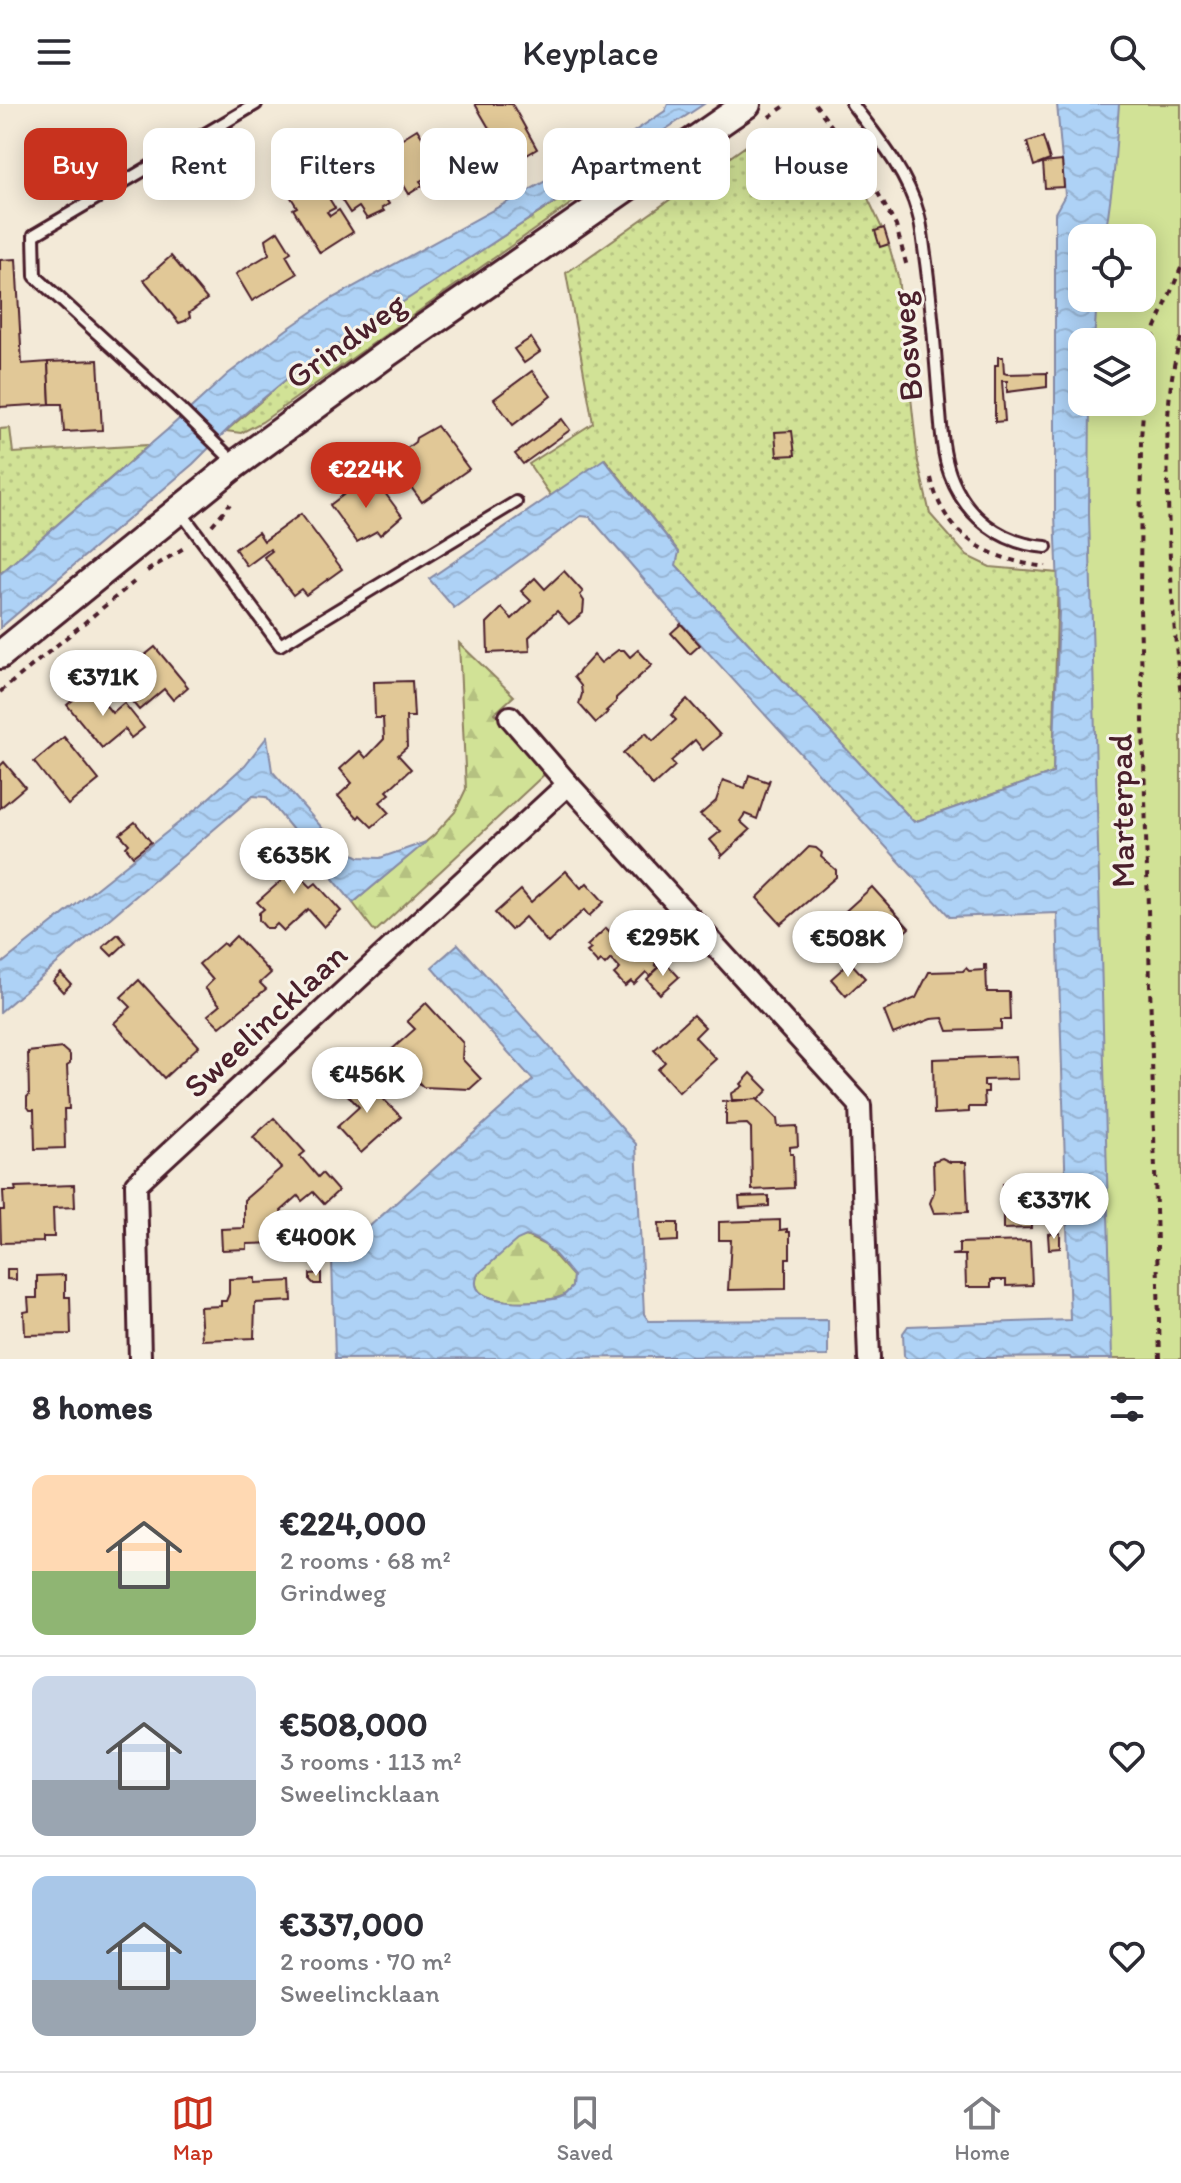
<!DOCTYPE html>
<meta charset="utf-8">
<style>
body{margin:0;font-family:Itim,sans-serif;background:#f7f7f7;color:#2b2b33;height:100vh;display:flex;flex-direction:column;font-size:30px;white-space:nowrap}
*{box-sizing:border-box;margin:0}
p{font-size:26px;color:#7c7c81}
.icon{flex:none;width:44px;height:44px;fill:none;stroke:currentColor;stroke-width:2;stroke-linecap:round;stroke-linejoin:round}
.map{position:relative;height:1255px;overflow:hidden}
.details{display:flex;flex-direction:column;background:#fff;flex:1}
.details>*{flex:none}
.top-card{position:absolute;left:24px;top:24px;width:1134px;height:72px;display:flex;gap:16px}
.controls{position:absolute;left:1068px;top:120px;display:grid;gap:16px}
.controls a{display:grid;place-items:center;width:88px;height:88px;border-radius:16px;background:#fff;box-shadow:0 4px 20px #0003;font-size:40px}
.price{position:absolute;translate:-50% -68px;padding:0 18px;border-radius:28px;background:#fff;color:#222;font-size:26px;line-height:52px;filter:drop-shadow(0 2px 4px #0008)}
.price::after{content:'';position:absolute;left:50%;top:48px;width:24px;height:18px;margin-left:-12px;background:inherit;clip-path:polygon(0 0,100% 0,50% 100%)}
.price.selected{background:#c8321e;color:#fff}
ul{padding:0;list-style:none}
li{display:flex;align-items:center;gap:24px;height:200px;padding:0 32px}
li+li{border-top:2px solid #e1e1e2}
li span{display:grid;place-items:center;flex:none;width:224px;height:160px;border-radius:16px;color:#555}
li>.icon{margin-inline-start:auto}
span .icon{width:96px;height:96px;fill:#fffc;stroke-width:1}
li b{font-size:34px}
h2{display:flex;justify-content:space-between;align-items:center;height:96px;padding:0 32px;font-size:34px}
.tag{padding:0 28px;border-radius:16px;background:#fff;box-shadow:0 4px 20px #0003;font-size:28px;line-height:72px}
.tag.selected{background:#c8321e;color:#fff}
header{display:flex;justify-content:space-between;align-items:center;height:104px;padding:0 32px;background:#fff;font-size:36px;font-weight:600}
.tab-bar{display:flex;justify-content:space-around;align-items:center;height:112px;border-top:2px solid #e1e1e2;background:#fff;font-size:22px;color:#7c7c81}
.tab-bar a{display:grid;justify-items:center;gap:4px}
.tab-bar .selected{color:#c8321e}
.map>svg:first-child{display:block}
.grass{fill:url(#grass-dots);stroke:#8e8060;stroke-width:2}
.forest{fill:url(#forest-firs);stroke:#8e8060;stroke-width:2}
.park{fill:#d1e296;stroke:#8e8060;stroke-width:2;fill-rule:evenodd}
.water{fill:url(#water-waves);stroke:#868aa5;stroke-width:2;fill-rule:evenodd}
.building{fill:#e1c897;stroke:#4a1f2b;stroke-width:2}
.lines{fill:none;stroke-linecap:round;stroke-linejoin:round}
.lane-casing{stroke:#4a1f2b;stroke-width:16}
.street-casing{stroke:#4a1f2b;stroke-width:26}
.secondary-casing{stroke:#4a1f2b;stroke-width:32}
.path{stroke:#4a1f2b;stroke-width:4;stroke-dasharray:6 6;stroke-linecap:butt}
.lane{stroke:#f7f3e8;stroke-width:10}
.street{stroke:#f7f3e8;stroke-width:20}
.secondary{stroke:#f7f3e8;stroke-width:26}
.labels{text-anchor:middle;stroke-width:6;stroke-linejoin:round;paint-order:stroke}
.street-label{font-size:34px;fill:#4a1f2b;stroke:#f7f3e8}
</style>
<header><svg class="icon" aria-label="menu" viewBox="0 0 24 24"><path d="M4 6h16M4 12h16M4 18h16"/></svg>Keyplace<svg class="icon" aria-label="search" viewBox="0 0 24 24"><circle cx="10" cy="10" r="6"/><path d="M15 15l6 6"/></svg></header>
<div class="map">
<svg width="1181" height="1255" viewBox="0 0 1181 1255">
<defs>
<pattern id="grass-dots" width="8" height="8" patternUnits="userSpaceOnUse" patternTransform="scale(2)"><rect width="8" height="8" fill="#d1e296"/><path d="M2 2h.1M6 6h.1" fill="none" stroke="#b5c181" stroke-width="1.8" stroke-linecap="round"/></pattern>
<pattern id="forest-firs" width="22" height="20" patternUnits="userSpaceOnUse" patternTransform="scale(2)"><rect width="22" height="20" fill="#d1e296"/><path d="M5 1l3.5 6h-7zM16 11l3.5 6h-7z" fill="#b5c181"/></pattern>
<pattern id="water-waves" width="16" height="10" patternUnits="userSpaceOnUse" patternTransform="scale(2)"><rect width="16" height="10" fill="#aed2f6"/><path d="M0 5q4-4 8 0t8 0" fill="none" stroke="#97b4d3"/></pattern>
</defs>
<rect width="100%" height="100%" fill="#f3ead8"/>
<filter id="ink" filterUnits="userSpaceOnUse"><feTurbulence type="fractalNoise" baseFrequency=".0125" numOctaves="2"/><feDisplacementMap in="SourceGraphic" scale="16" xChannelSelector="R" yChannelSelector="G"/><feConvolveMatrix kernelMatrix="1 2 1 2 8 2 1 2 1" color-interpolation-filters="sRGB"/></filter>
<g filter="url(#ink)">
<g class="grass">
<path d="M666,27L617,67L262,318L241,329L226,327L289,273L328,245Z"/>
<path d="M804,30L839,52L866,90L887,135L898,173L918,358L930,410L967,452L990,463L1058,469L1053,669L914,718L675,460L679,448L605,355L551,392L529,360L593,319L566,169L753,37Z"/>
<path d="M10,324L13,349L149,341L0,470V325Z"/>
</g>
<g class="forest">
<path d="M459,539L514,592L495,609L547,668L375,828L353,799L434,731L455,708L466,685Z"/>
<path d="M526,1132L545,1141L573,1172L572,1183C569,1186 567,1190 563,1192C550,1199 461,1206 478,1170L517,1135Z"/>
</g>
<path class="park" d="M1073,0H1181V1255H1097ZM1082,134H1142V194H1082ZM1082,238H1142V298H1082Z"/>
<g class="water">
<path d="M668,0H704L289,273L236,317L193,360L0,524V470L167,326L228,270L286,226L331,195L624,34L665,7Z"/>
<path d="M1057,0H1119L1114,68L1105,134H1082V194H1097L1094,238H1082V298H1090L1089,410L1112,1255H1071L1070,1253L907,1255L904,1252L903,1229L908,1222L1070,1216L1057,809L950,813L684,522L590,413L581,412L454,504L429,475L604,355L679,448L676,461L914,718L1053,669L1059,508L1055,410V109L1065,91Z"/>
<path d="M267,633L272,667L338,742L359,753L380,754L426,738L353,799L266,693L253,692L0,908V861L201,701L245,661Z"/>
<path d="M458,840L636,1040L644,1210L649,1217L828,1216V1252L335,1255L332,1156L533,976L432,863ZM526,1132C547,1136 560,1157 573,1172L572,1183C569,1186 566,1190 563,1192C550,1199 461,1206 478,1170L517,1136Z"/>
</g>
<g class="building">
<path d="M475,0H512L537,45L520,55L516,50L472,76L459,43L471,36L474,42L493,31Z"/>
<path d="M417,25L439,60L427,68L429,72L420,77L423,81L409,90L383,46Z"/>
<path d="M1043,33L1050,56L1034,62L1027,38Z"/>
<path d="M224,49L239,72L223,82L208,59Z"/>
<path d="M358,50L389,100L382,104L384,107L367,115L359,103L350,109L325,70Z"/>
<path d="M1062,57L1064,83L1045,84L1043,59Z"/>
<path d="M314,70L335,104L327,108L330,112L339,106L353,128L320,149L293,105L297,103L287,87Z"/>
<path d="M884,124L889,140L880,143L875,127Z"/>
<path d="M278,127L291,148L286,151L297,170L252,197L236,170L269,150L266,135Z"/>
<path d="M171,152L207,195L189,209L190,213L185,217L179,219L144,176Z"/>
<path d="M16,155L22,260L48,258L50,300L0,303V156Z"/>
<path d="M531,234L540,248L524,259L514,245Z"/>
<path d="M998,253H1003L1004,269L1007,270L1047,269V283L1007,288V277H1002L1005,317L995,318V261H998Z"/>
<path d="M98,256L102,326L64,328L62,300H50L48,258Z"/>
<path d="M532,267L551,292L513,321L494,295Z"/>
<path d="M562,315L570,326L523,360L515,350Z"/>
<path d="M437,322L469,365L422,398L391,356L415,338L416,334Z"/>
<path d="M792,327L795,351L777,352L775,328Z"/>
<path d="M371,370L402,412L380,431L377,427L357,438L330,401Z"/>
<path d="M301,410L342,465L306,491L301,485L293,491L264,453L272,447L270,445L247,462L235,445L258,428L264,437Z"/>
<path d="M564,467L583,488L580,491L584,497L583,509L569,520L557,507L529,533L530,547L488,549L487,519L502,504L512,515L531,497L521,487L535,474L545,485Z"/>
<path d="M681,520L700,541L690,550L671,529Z"/>
<path d="M155,543L188,583L173,596L164,585L139,606L114,576Z"/>
<path d="M618,546H624L630,553L638,546L652,561L616,594V598L606,607L608,608L596,619L579,600L582,590L581,582L574,573L594,551L601,559Z"/>
<path d="M412,577L414,613H406L407,643L398,651L411,665L387,687L390,690L380,698L389,708L372,723L360,711L358,714L338,692L352,679L340,665L360,647L366,654L384,635L383,614H375L374,578Z"/>
<path d="M90,582L112,609L124,599L144,624L131,634L125,625L102,644L67,601Z"/>
<path d="M687,595L720,631L703,646L695,636L671,657L675,662L653,682L623,649L646,629L653,637L676,616L671,611Z"/>
<path d="M64,633L99,676L68,701L34,658Z"/>
<path d="M4,658L25,683L0,704V662Z"/>
<path d="M749,671L768,678L770,675L757,715L745,710L740,717L750,726L720,754L722,750L710,736L721,727L700,711L716,697L723,676L745,684Z"/>
<path d="M135,718L151,738L133,752L126,743L129,740L120,730Z"/>
<path d="M809,743L816,744L822,749L821,753L836,766V773L781,820L757,794Z"/>
<path d="M284,744L308,770L303,775L311,783L316,779L341,807L324,823L308,805L284,827L277,820L273,824H266L259,816V809L264,805L257,798L282,776L267,760Z"/>
<path d="M566,767L581,784L587,779L604,798L589,812L584,806L548,839L525,813L511,826L495,809L521,786L531,798Z"/>
<path d="M872,783L909,824L889,842L871,823L859,835L839,813Z"/>
<path d="M624,819L648,842L646,844L658,857L655,860L658,864L650,872L646,868L634,880L631,877L625,882L614,870L620,865L611,855L605,861L601,857L598,860L587,848L591,845L587,842L606,824L612,830Z"/>
<path d="M118,830L126,839L112,852L103,843Z"/>
<path d="M236,832L271,869L260,879L266,885L220,923L208,911L220,901L205,884L213,876L199,860L223,839L226,842Z"/>
<path d="M665,858L679,873L660,890L647,875Z"/>
<path d="M850,858L865,874L846,892L831,875Z"/>
<path d="M984,861H986L987,888H1009L1010,916H1001V925L948,927L943,914L931,915L893,930L884,907L916,894L929,868L963,867L966,864L969,867L984,866Z"/>
<path d="M61,869L71,880L63,888L53,877Z"/>
<path d="M139,876L199,942L164,974L114,919L131,903L121,893Z"/>
<path d="M426,899L463,939L462,955L481,975L470,985L423,983L390,947L415,925L407,917Z"/>
<path d="M693,911L705,923L695,933L716,955L679,988L658,965L665,958L654,946Z"/>
<path d="M62,944L70,951V960L67,962L69,1005H64L65,1044L35,1045L34,1006H30L27,1002V993L29,991L28,948Z"/>
<path d="M1016,952L1017,975L984,976V982H988V988H984L985,1003H969V1008L934,1010L933,955Z"/>
<path d="M751,969L768,986L758,996H732L731,990L743,982L741,980Z"/>
<path d="M360,971L401,1013L361,1049L337,1023L359,1003L343,986Z"/>
<path d="M757,995L777,1015L778,1023L797,1022L798,1042L790,1043V1050H793L794,1084L752,1086L751,1024L747,1020L726,1021V997L721,998Z"/>
<path d="M274,1014L305,1048L300,1052L318,1073L322,1069L338,1087L324,1100L313,1088L302,1097L298,1092L281,1107L282,1111L277,1117V1139L247,1140V1145L222,1146L221,1125L244,1124V1096L281,1064L253,1033Z"/>
<path d="M942,1054L950,1058H966L968,1108L934,1109L930,1099L934,1088L933,1057Z"/>
<path d="M1003,1080H1030L1031,1124L1003,1125Z"/>
<path d="M74,1081L75,1103L53,1104L54,1133H43V1138L1,1139L0,1106H4L3,1087H16L15,1083Z"/>
<path d="M769,1092V1102L740,1104L739,1093Z"/>
<path d="M780,1116V1126L787,1125V1128H790V1154H786V1185L728,1186L731,1136H719V1118Z"/>
<path d="M659,1119H678V1137L660,1138Z"/>
<path d="M1060,1129V1144L1049,1145L1048,1130Z"/>
<path d="M1030,1137L1032,1181L1006,1182V1176H991V1183H966L965,1151H951L959,1150V1139Z"/>
<path d="M7,1165H16V1176L7,1175Z"/>
<path d="M321,1169V1180H314L310,1176V1170Z"/>
<path d="M65,1171V1193H70L71,1230L25,1231L24,1208L29,1207L28,1194H37V1172Z"/>
<path d="M255,1174V1179L291,1177L292,1197L255,1199L254,1234H256L202,1236L200,1203L221,1202V1197H226L229,1190V1175Z"/>
</g>
<g class="lines">
<g class="lane-casing">
<g id="lane">
<path d="M852,0C877,33 907,68 918,109C922,122 923,138 925,151C932,200 935,249 939,297C941,320 942,348 950,370C965,412 1001,440 1046,443"/>
<path d="M236,360L181,306L35,172L34,131L256,0"/>
<path d="M180,407L280,541L516,398"/>
</g>
</g>
<g class="street-casing">
<g id="street">
<path d="M510,613L568,680L860,1001L869,1255"/>
<path d="M140,1255L136,1080L568,680"/>
</g>
</g>
<g class="secondary-casing">
<path id="secondary" d="M0,551L236,360L389,248L747,0"/>
</g>
<g class="path">
<path d="M815,0L868,71L896,122L907,163"/>
<path d="M769,13L788,0"/>
<path d="M1181,234C1165,285 1167,338 1168,392C1169,459 1174,526 1181,593"/>
<path d="M931,374C944,434 991,456 1046,463"/>
<path d="M212,421L230,400"/>
<path d="M147,467L187,442"/>
<path d="M0,588L134,478"/>
<path d="M1160,1255L1140,505L1141,334L1147,259L1156,223L1181,164"/>
</g>
<use href="#lane" class="lane"/>
<use href="#street" class="street"/>
<use href="#secondary" class="secondary"/>
</g>
</g>
<g class="labels">
<g class="street-label">
<text transform="translate(345 236) rotate(-36)" y="12">Grindweg</text>
<text transform="translate(906 242) rotate(-95)" y="12">Bosweg</text>
<text transform="translate(1121 707) rotate(-91)" y="12">Marterpad</text>
<text transform="translate(265 916) rotate(-43)" y="12">Sweelincklaan</text>
</g>
</g>
</svg>
<div class="controls">
<a><svg class="icon" aria-label="locate" viewBox="0 0 24 24"><circle cx="12" cy="12" r="6"/><path d="M12 2v4M12 18v4M2 12h4M18 12h4"/></svg></a>
<a><svg class="icon" aria-label="layers" viewBox="0 0 24 24"><path d="M12 4l9 5-9 5-9-5zM3 14l9 5 9-5"/></svg></a>
</div>
<b class="price selected" style="left:366px;top:406px">€224K</b>
<b class="price" style="left:103px;top:614px">€371K</b>
<b class="price" style="left:294px;top:792px">€635K</b>
<b class="price" style="left:663px;top:874px">€295K</b>
<b class="price" style="left:848px;top:875px">€508K</b>
<b class="price" style="left:367px;top:1011px">€456K</b>
<b class="price" style="left:1054px;top:1137px">€337K</b>
<b class="price" style="left:316px;top:1174px">€400K</b>
<div class="top-card">
<a class="tag selected">Buy</a>
<a class="tag">Rent</a>
<a class="tag">Filters</a>
<a class="tag">New</a>
<a class="tag">Apartment</a>
<a class="tag">House</a>
</div>
</div>
<section class="details">
<h2>8 homes<svg class="icon" aria-label="filters" viewBox="0 0 24 24"><path d="M4 7h16M4 17h16"/><circle cx="9" cy="7" r="2"/><circle cx="15" cy="17" r="2"/></svg></h2>
<ul>
<li><span style="background:linear-gradient(#ffd9b3 60%,#8fb573 0)"><svg class="icon" aria-label="home" viewBox="0 0 24 24"><path d="M3 11l9-7 9 7M6 9v11h12V9"/></svg></span><div><b>€224,000</b><p>2 rooms · 68 m²</p><p>Grindweg</p></div><svg class="icon" aria-label="heart" viewBox="0 0 24 24"><path d="M12 20l-8-8c-3-5 5-10 8-4 3-6 11-1 8 4z"/></svg></li>
<li><span style="background:linear-gradient(#c9d6e8 65%,#9aa5b1 0)"><svg class="icon" aria-label="home" viewBox="0 0 24 24"><path d="M3 11l9-7 9 7M6 9v11h12V9"/></svg></span><div><b>€508,000</b><p>3 rooms · 113 m²</p><p>Sweelincklaan</p></div><svg class="icon" aria-label="heart" viewBox="0 0 24 24"><path d="M12 20l-8-8c-3-5 5-10 8-4 3-6 11-1 8 4z"/></svg></li>
<li><span style="background:linear-gradient(#a9c7e8 65%,#9aa5b1 0)"><svg class="icon" aria-label="home" viewBox="0 0 24 24"><path d="M3 11l9-7 9 7M6 9v11h12V9"/></svg></span><div><b>€337,000</b><p>2 rooms · 70 m²</p><p>Sweelincklaan</p></div><svg class="icon" aria-label="heart" viewBox="0 0 24 24"><path d="M12 20l-8-8c-3-5 5-10 8-4 3-6 11-1 8 4z"/></svg></li>
</ul>
</section>
<nav class="tab-bar">
<a class="selected"><svg class="icon" aria-label="map" viewBox="0 0 24 24"><path d="M3 6l6-2 6 2 6-2v14l-6 2-6-2-6 2zM9 4v14M15 6v14"/></svg>Map</a>
<a><svg class="icon" aria-label="saved" viewBox="0 0 24 24"><path d="M7 4h10v16l-5-4-5 4z"/></svg>Saved</a>
<a><svg class="icon" aria-label="home" viewBox="0 0 24 24"><path d="M3 11l9-7 9 7M6 9v11h12V9"/></svg>Home</a>
</nav>
